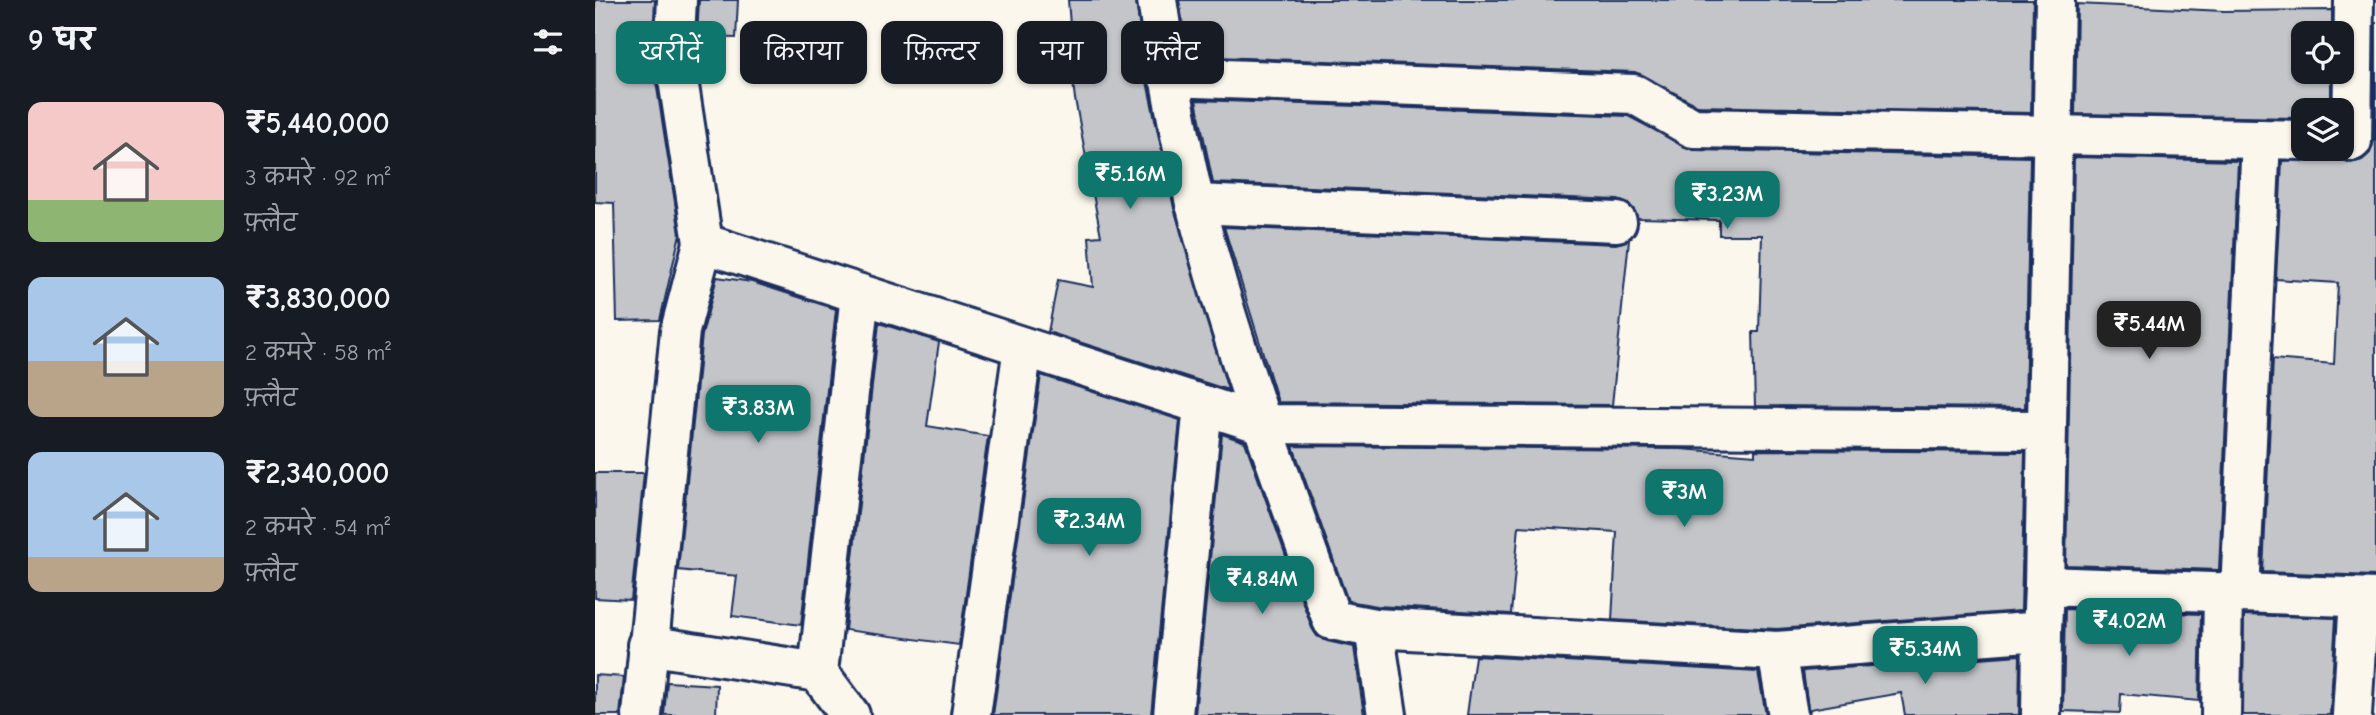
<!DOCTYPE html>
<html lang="hi">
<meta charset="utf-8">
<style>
body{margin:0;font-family:"Comic Neue","Playpen Sans Deva",sans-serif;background:#20242c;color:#f1f3f6;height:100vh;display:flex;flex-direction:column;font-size:26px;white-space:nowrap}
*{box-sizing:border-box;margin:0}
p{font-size:23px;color:#9ea1a6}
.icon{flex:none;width:38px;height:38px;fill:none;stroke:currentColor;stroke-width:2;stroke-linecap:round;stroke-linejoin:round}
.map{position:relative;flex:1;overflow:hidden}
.side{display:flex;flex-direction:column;background:#171b24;width:595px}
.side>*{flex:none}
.top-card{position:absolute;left:21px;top:21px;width:665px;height:63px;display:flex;gap:14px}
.fabs{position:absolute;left:1696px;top:21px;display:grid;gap:14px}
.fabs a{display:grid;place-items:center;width:63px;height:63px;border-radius:14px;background:#171b24;box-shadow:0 2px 5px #0004;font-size:35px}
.price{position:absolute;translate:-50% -60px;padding:0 16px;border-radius:14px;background:#0f766e;color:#fff;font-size:23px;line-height:46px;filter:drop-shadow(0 2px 4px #0008)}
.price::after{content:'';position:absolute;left:50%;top:42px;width:21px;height:16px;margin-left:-10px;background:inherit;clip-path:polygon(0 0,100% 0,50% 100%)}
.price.current{background:#222;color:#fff}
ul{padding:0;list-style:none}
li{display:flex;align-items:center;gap:21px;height:175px;padding:0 28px}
li span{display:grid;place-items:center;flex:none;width:196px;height:140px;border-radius:14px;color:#555}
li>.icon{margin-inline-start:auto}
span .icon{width:84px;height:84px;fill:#fffc;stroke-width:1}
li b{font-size:30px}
h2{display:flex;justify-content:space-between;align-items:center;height:84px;padding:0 28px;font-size:30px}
.chip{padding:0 24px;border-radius:14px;background:#171b24;box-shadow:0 2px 5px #0004;font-size:24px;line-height:63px}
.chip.current{background:#0f766e;color:#fff}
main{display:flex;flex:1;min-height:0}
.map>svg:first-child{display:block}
.building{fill:#c3c5c9;stroke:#1b2f5e;stroke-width:2}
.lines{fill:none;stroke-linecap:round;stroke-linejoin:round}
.minor-casing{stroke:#1b2f5e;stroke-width:44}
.minor{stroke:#fbf7ec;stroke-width:38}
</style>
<main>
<section class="side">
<h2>9 घर<svg class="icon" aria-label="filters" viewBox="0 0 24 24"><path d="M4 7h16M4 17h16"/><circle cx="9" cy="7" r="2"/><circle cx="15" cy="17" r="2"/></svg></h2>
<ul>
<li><span style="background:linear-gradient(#f6c9c9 70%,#8fb573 0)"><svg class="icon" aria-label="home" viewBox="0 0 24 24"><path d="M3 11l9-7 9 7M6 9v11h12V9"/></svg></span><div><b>₹5,440,000</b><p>3 कमरे · 92 m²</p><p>फ़्लैट</p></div></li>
<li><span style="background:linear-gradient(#a9c7e8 60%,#b9a48a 0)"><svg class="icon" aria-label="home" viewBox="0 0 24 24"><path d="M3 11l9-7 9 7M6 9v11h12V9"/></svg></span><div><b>₹3,830,000</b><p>2 कमरे · 58 m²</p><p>फ़्लैट</p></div></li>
<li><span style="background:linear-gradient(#a9c7e8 75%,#b9a48a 0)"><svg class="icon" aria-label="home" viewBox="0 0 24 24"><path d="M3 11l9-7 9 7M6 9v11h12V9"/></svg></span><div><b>₹2,340,000</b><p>2 कमरे · 54 m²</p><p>फ़्लैट</p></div></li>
</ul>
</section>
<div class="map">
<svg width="1781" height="715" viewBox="0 0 1781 715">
<rect width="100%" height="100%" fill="#fbf7ec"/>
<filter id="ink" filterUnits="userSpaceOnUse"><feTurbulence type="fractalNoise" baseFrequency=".0143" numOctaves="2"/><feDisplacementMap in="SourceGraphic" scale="14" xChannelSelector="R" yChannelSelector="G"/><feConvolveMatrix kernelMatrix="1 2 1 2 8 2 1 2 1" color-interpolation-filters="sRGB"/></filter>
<g filter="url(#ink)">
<g class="building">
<path d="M0,0H60L57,56L85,234L65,320L22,321L19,203L0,202Z"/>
<path d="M104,0H143L141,38L102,37Z"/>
<path d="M473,0H541L551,77L579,208L633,390L453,332L463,280L498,287L494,237L506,236L480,99L473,38L476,37Z"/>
<path d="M584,0H1438L1436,113L1104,106L1040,72L593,56Z"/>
<path d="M1482,4L1629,11L1737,10V33H1708V72H1736V110H1708V118L1480,114Z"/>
<path d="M1781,22V576L1668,572L1678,359L1739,364L1743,283L1681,279L1687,161L1718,159L1728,149H1737L1745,159L1756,163L1767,160L1775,153L1779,141Z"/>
<path d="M601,100L1033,116L1098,150L1435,157L1430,408L1160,406L1158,332H1164L1167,235H1124V220L1043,218L1034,204L1023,200L618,183Z"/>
<path d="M1479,157L1643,161L1624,570L1471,565Z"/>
<path d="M629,227L1021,244L1034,240L1017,405L683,402Z"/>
<path d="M122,277L157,282L241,309L206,625L137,616L142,576L83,570L107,335Z"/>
<path d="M284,323L344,342L332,426L393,436L364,645L250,630Z"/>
<path d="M446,375L585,420L556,715H398Z"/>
<path d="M627,434L650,442L717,628L722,636L732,641L759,647L769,715H600Z"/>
<path d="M698,446L1086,449L1160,455V450L1430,452L1426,611L1182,629L1017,620L1022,532L924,526L916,614L782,606L753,601Z"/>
<path d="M0,473H49L36,600L0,598Z"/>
<path d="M1470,609L1606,614L1604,701L1526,694L1525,713L1468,711Z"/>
<path d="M1649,615L1741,618L1735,715H1648Z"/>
<path d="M1425,655L1424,715H1310L1306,693L1215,709L1214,715L1208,671Z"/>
<path d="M880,656L1163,672L1171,715H872Z"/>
<path d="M0,675L29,677L25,715H0Z"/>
<path d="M72,682L122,685L121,715H69Z"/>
</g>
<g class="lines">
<g class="minor-casing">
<g id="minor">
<path d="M562,0C572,68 584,136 600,203C636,345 688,483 737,620L779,628L1182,651L1447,631L1449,586L1781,598"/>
<path d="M573,77L1039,94L1098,128L1708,140"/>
<path d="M1757,141L1759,0"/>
<path d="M600,204L1022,222"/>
<path d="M108,243L667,424L1451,430"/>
<path d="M1449,586L1460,0"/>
<path d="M1645,593L1666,139"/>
<path d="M779,628L792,715"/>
<path d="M52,645L223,672L255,715"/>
<path d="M1182,651L1193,715"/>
<path d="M223,672L265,294"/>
<path d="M47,715L85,331L108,243L79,53L82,0"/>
<path d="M376,715L428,347"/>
<path d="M578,715L608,405"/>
<path d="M1446,715L1447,631"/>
<path d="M1626,715L1628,592"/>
<path d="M1757,715L1764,598"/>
</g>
</g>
<use href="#minor" class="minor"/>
</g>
</g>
</svg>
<div class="fabs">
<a><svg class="icon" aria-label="locate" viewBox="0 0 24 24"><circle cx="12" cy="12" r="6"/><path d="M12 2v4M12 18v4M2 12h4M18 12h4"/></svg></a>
<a><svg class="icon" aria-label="layers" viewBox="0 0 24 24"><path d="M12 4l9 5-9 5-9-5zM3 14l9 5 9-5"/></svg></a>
</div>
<b class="price" style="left:535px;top:211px">₹5.16M</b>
<b class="price" style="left:1132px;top:231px">₹3.23M</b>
<b class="price current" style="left:1554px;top:361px">₹5.44M</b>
<b class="price" style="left:163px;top:445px">₹3.83M</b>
<b class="price" style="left:1089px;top:529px">₹3M</b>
<b class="price" style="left:494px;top:558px">₹2.34M</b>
<b class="price" style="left:667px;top:616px">₹4.84M</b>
<b class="price" style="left:1534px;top:658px">₹4.02M</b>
<b class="price" style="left:1330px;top:686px">₹5.34M</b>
<div class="top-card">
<a class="chip current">खरीदें</a>
<a class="chip">किराया</a>
<a class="chip">फ़िल्टर</a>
<a class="chip">नया</a>
<a class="chip">फ़्लैट</a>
</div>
</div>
</main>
